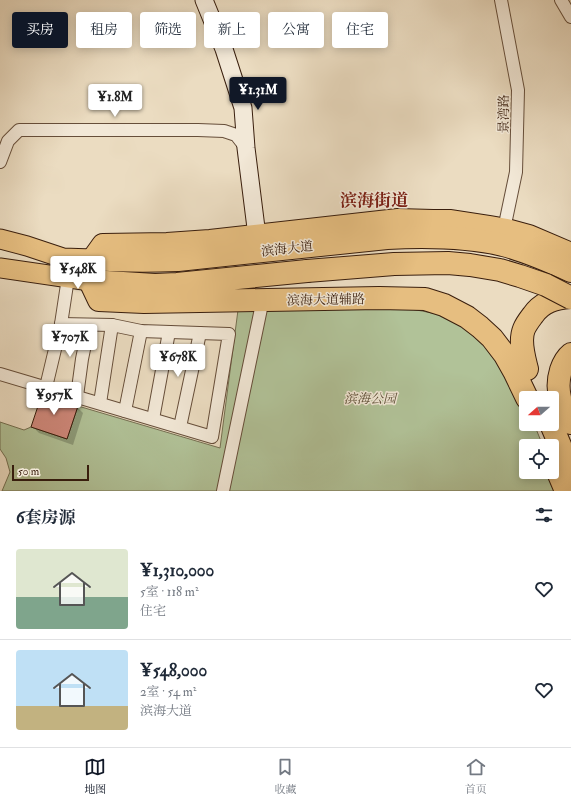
<!DOCTYPE html>
<html lang="zh">
<meta charset="utf-8">
<style>
body{margin:0;font-family:"IM FELL Double Pica","Noto Serif SC",serif;background:#f2f2f3;color:#1f2937;height:100vh;display:flex;flex-direction:column;font-size:15px;white-space:nowrap}
*{box-sizing:border-box;margin:0}
p{font-size:13px;color:#747a83}
.icon{flex:none;width:22px;height:22px;fill:none;stroke:currentColor;stroke-width:2;stroke-linecap:round;stroke-linejoin:round}
.map{position:relative;height:491px;overflow:hidden}
.panel{display:flex;flex-direction:column;background:#fff;flex:1}
.panel>*{flex:none}
.guide{position:absolute;left:12px;top:12px;width:547px;height:36px;display:flex;gap:8px}
.needle{width:26px;rotate:249deg}
.controls{position:absolute;left:519px;top:391px;display:grid;gap:8px}
.controls a{display:grid;place-items:center;width:40px;height:40px;border-radius:4px;background:#fff;box-shadow:0 2px 10px #0003;font-size:20px}
.scale{position:absolute;left:12px;bottom:10px;width:77px;box-sizing:border-box;padding-left:4px;border:2px solid #391e0d;border-top:0;font-size:11px;line-height:14px;white-space:nowrap;color:#391e0d;-webkit-text-stroke:3px #f2e8d7;paint-order:stroke}
.price{position:absolute;translate:-50% -34px;padding:0 9px;border-radius:4px;background:#fff;color:#222;font-size:13px;line-height:26px;filter:drop-shadow(0 1px 2px #0008)}
.price::after{content:'';position:absolute;left:50%;top:24px;width:12px;height:9px;margin-left:-6px;background:inherit;clip-path:polygon(0 0,100% 0,50% 100%)}
.price.on{background:#111827;color:#fff}
ul{padding:0;list-style:none}
li{display:flex;align-items:center;gap:12px;height:100px;padding:0 16px}
li+li{border-top:1px solid #e0e1e3}
li span{display:grid;place-items:center;flex:none;width:112px;height:80px;border-radius:4px;color:#555}
li>.icon{margin-inline-start:auto}
span .icon{width:48px;height:48px;fill:#fffc;stroke-width:1}
li b{font-size:17px}
h2{display:flex;justify-content:space-between;align-items:center;height:48px;padding:0 16px;font-size:17px}
.tag{padding:0 14px;border-radius:4px;background:#fff;box-shadow:0 2px 10px #0003;font-size:14px;line-height:36px}
.tag.on{background:#111827;color:#fff}
.tab-bar{display:flex;justify-content:space-around;align-items:center;height:56px;border-top:1px solid #e0e1e3;background:#fff;font-size:11px;color:#747a83}
.tab-bar a{display:grid;justify-items:center;gap:2px}
.tab-bar .on{color:#111827}
.map>svg:first-child{display:block}
.green{fill:#b1c298;stroke:#757052}
.shadow{fill:#0003}
.building{fill:#d0897c;stroke:#391e0d}
.lines{fill:none;stroke-linecap:round;stroke-linejoin:round}
.street-casing{stroke:#664e3a;stroke-width:14}
.secondary-casing{stroke:#391e0d;stroke-width:19}
.primary-casing{stroke:#391e0d;stroke-width:21}
.highway-casing{stroke:#391e0d;stroke-width:24}
.street{stroke:#f2e8d7;stroke-width:12}
.secondary{stroke:#f2e8d7;stroke-width:17}
.primary{stroke:#e6be80;stroke-width:19}
.highway{stroke:#e6be80;stroke-width:22}
.highway-bridge-casing{stroke:#391e0d;stroke-width:24;stroke-linecap:butt}
.highway-bridge{stroke:#e6be80;stroke-width:22}
.labels{text-anchor:middle;stroke-width:3;stroke-linejoin:round;paint-order:stroke}
.street-label{font-size:13px;fill:#391e0d;stroke:#f2e8d7}
.park-label{font-size:13px;font-style:italic;fill:#5d4f37;stroke:#f2e8d7}
.district-label{font-size:17px;font-weight:bold;fill:#7a1f14;stroke:#f2e8d7}
</style>
<div class="map">
<svg width="571" height="491" viewBox="0 0 571 491">
<rect width="100%" height="100%" fill="#ebdcc1"/>
<filter id="stains"><feTurbulence type="fractalNoise" baseFrequency=".005" numOctaves="4"/><feColorMatrix values="0 0 0 0 .2 0 0 0 0 .09 0 0 0 0 .02 0 0 0 .5 -.17"/></filter>
<radialGradient id="worn" r=".72"><stop offset=".6" stop-color="#630" stop-opacity="0"/><stop offset="1" stop-color="#630" stop-opacity=".3"/></radialGradient>
<path class="green" d="M385,304L453,317L487,345L526,407V424H534L543,446H526V472H552L561,491H2L10,472L6,458L0,449V422L24,430L31,427L67,439L78,406L220,448L238,310Z"/>
<path class="shadow" d="M77,407L83,413L73,445L39,433L33,427Z"/>
<path class="building" d="M42,394L78,406L67,439L31,427Z"/>
<g class="lines">
<g class="street-casing">
<g id="street">
<path d="M501,0L518,90L516,172L504,229"/>
<path d="M561,0L571,17"/>
<path d="M0,162L8,141L19,130H198L224,131L236,135L246,148"/>
<path d="M61,324L68,278L67,272"/>
<path d="M0,374L212,437L229,334L141,331L112,325L61,324L46,387"/>
<path d="M77,396L82,359L89,325"/>
<path d="M100,403L112,325"/>
<path d="M125,411L141,331"/>
<path d="M153,419L169,332"/>
<path d="M180,427L200,333"/>
<path d="M223,491L263,299"/>
</g>
</g>
<g class="secondary-casing">
<path id="secondary" d="M204,0L224,49L243,108L246,148L257,236"/>
</g>
<g class="primary-casing">
<g id="primary">
<path d="M0,239L27,246L63,258L93,259"/>
<path d="M0,268L90,281"/>
</g>
</g>
<g class="highway-casing">
<g id="highway">
<path d="M93,259L103,245L167,244L210,241L398,220L433,221H451L490,227L507,230L529,236L571,254"/>
<path d="M93,259C121,261 149,261 178,260L387,238C426,236 465,236 503,245C526,251 549,261 571,271"/>
<path d="M307,271L177,284L155,285L90,281L99,300L144,302L379,298L425,299L444,305L467,317L480,327L492,338L505,355L514,371L527,398"/>
<path d="M571,354C566,358 563,364 561,370C555,389 560,406 571,423"/>
<path d="M527,369C524,357 519,341 524,329C526,324 530,319 533,315C542,302 555,298 571,297"/>
<path d="M551,424L571,471"/>
<path d="M552,458L566,491"/>
</g>
</g>
<use href="#street" class="street"/>
<use href="#secondary" class="secondary"/>
<use href="#primary" class="primary"/>
<use href="#highway" class="highway"/>
<g class="highway-bridge-casing">
<path id="highway-bridge" d="M307,271L394,264L448,263L470,265L500,270L520,276L546,285L571,298"/>
</g>
<use href="#highway-bridge" class="highway-bridge"/>
</g>
<g class="labels">
<g class="street-label">
<text transform="translate(503 114) rotate(-89)" y="5">景湾路</text>
<text transform="translate(287 248) rotate(-6)" y="5">滨海大道</text>
<text transform="translate(326 299) rotate(-1)" y="5">滨海大道辅路</text>
</g>
<g class="park-label">
<text x="370" y="403">滨海公园</text>
</g>
<g class="district-label">
<text x="374" y="206">滨海街道</text>
</g>
</g>
<rect width="100%" height="100%" filter="url(#stains)"/>
<rect width="100%" height="100%" fill="url(#worn)"/>
</svg>
<div class="controls">
<a><svg class="needle" viewBox="-14 -14 28 28"><path d="M0-13l5 13h-10z" fill="#e53935"/><path d="M0 13l5-13h-10z" fill="#747a83"/></svg></a>
<a><svg class="icon" aria-label="locate" viewBox="0 0 24 24"><circle cx="12" cy="12" r="6"/><path d="M12 2v4M12 18v4M2 12h4M18 12h4"/></svg></a>
</div>
<div class="scale">50 m</div>
<b class="price on" style="left:258px;top:111px">¥1.31M</b>
<b class="price" style="left:115px;top:118px">¥1.8M</b>
<b class="price" style="left:78px;top:290px">¥548K</b>
<b class="price" style="left:70px;top:358px">¥707K</b>
<b class="price" style="left:178px;top:378px">¥678K</b>
<b class="price" style="left:54px;top:416px">¥957K</b>
<div class="guide">
<a class="tag on">买房</a>
<a class="tag">租房</a>
<a class="tag">筛选</a>
<a class="tag">新上</a>
<a class="tag">公寓</a>
<a class="tag">住宅</a>
</div>
</div>
<section class="panel">
<h2>6套房源<svg class="icon" aria-label="filters" viewBox="0 0 24 24"><path d="M4 7h16M4 17h16"/><circle cx="9" cy="7" r="2"/><circle cx="15" cy="17" r="2"/></svg></h2>
<ul>
<li><span style="background:linear-gradient(#dfe7d0 60%,#7fa58c 0)"><svg class="icon" aria-label="home" viewBox="0 0 24 24"><path d="M3 11l9-7 9 7M6 9v11h12V9"/></svg></span><div><b>¥1,310,000</b><p>5室 · 118 m²</p><p>住宅</p></div><svg class="icon" aria-label="heart" viewBox="0 0 24 24"><path d="M12 20l-8-8c-3-5 5-10 8-4 3-6 11-1 8 4z"/></svg></li>
<li><span style="background:linear-gradient(#bfe0f5 70%,#c2b280 0)"><svg class="icon" aria-label="home" viewBox="0 0 24 24"><path d="M3 11l9-7 9 7M6 9v11h12V9"/></svg></span><div><b>¥548,000</b><p>2室 · 54 m²</p><p>滨海大道</p></div><svg class="icon" aria-label="heart" viewBox="0 0 24 24"><path d="M12 20l-8-8c-3-5 5-10 8-4 3-6 11-1 8 4z"/></svg></li>
</ul>
</section>
<nav class="tab-bar">
<a class="on"><svg class="icon" aria-label="map" viewBox="0 0 24 24"><path d="M3 6l6-2 6 2 6-2v14l-6 2-6-2-6 2zM9 4v14M15 6v14"/></svg>地图</a>
<a><svg class="icon" aria-label="saved" viewBox="0 0 24 24"><path d="M7 4h10v16l-5-4-5 4z"/></svg>收藏</a>
<a><svg class="icon" aria-label="home" viewBox="0 0 24 24"><path d="M3 11l9-7 9 7M6 9v11h12V9"/></svg>首页</a>
</nav>
